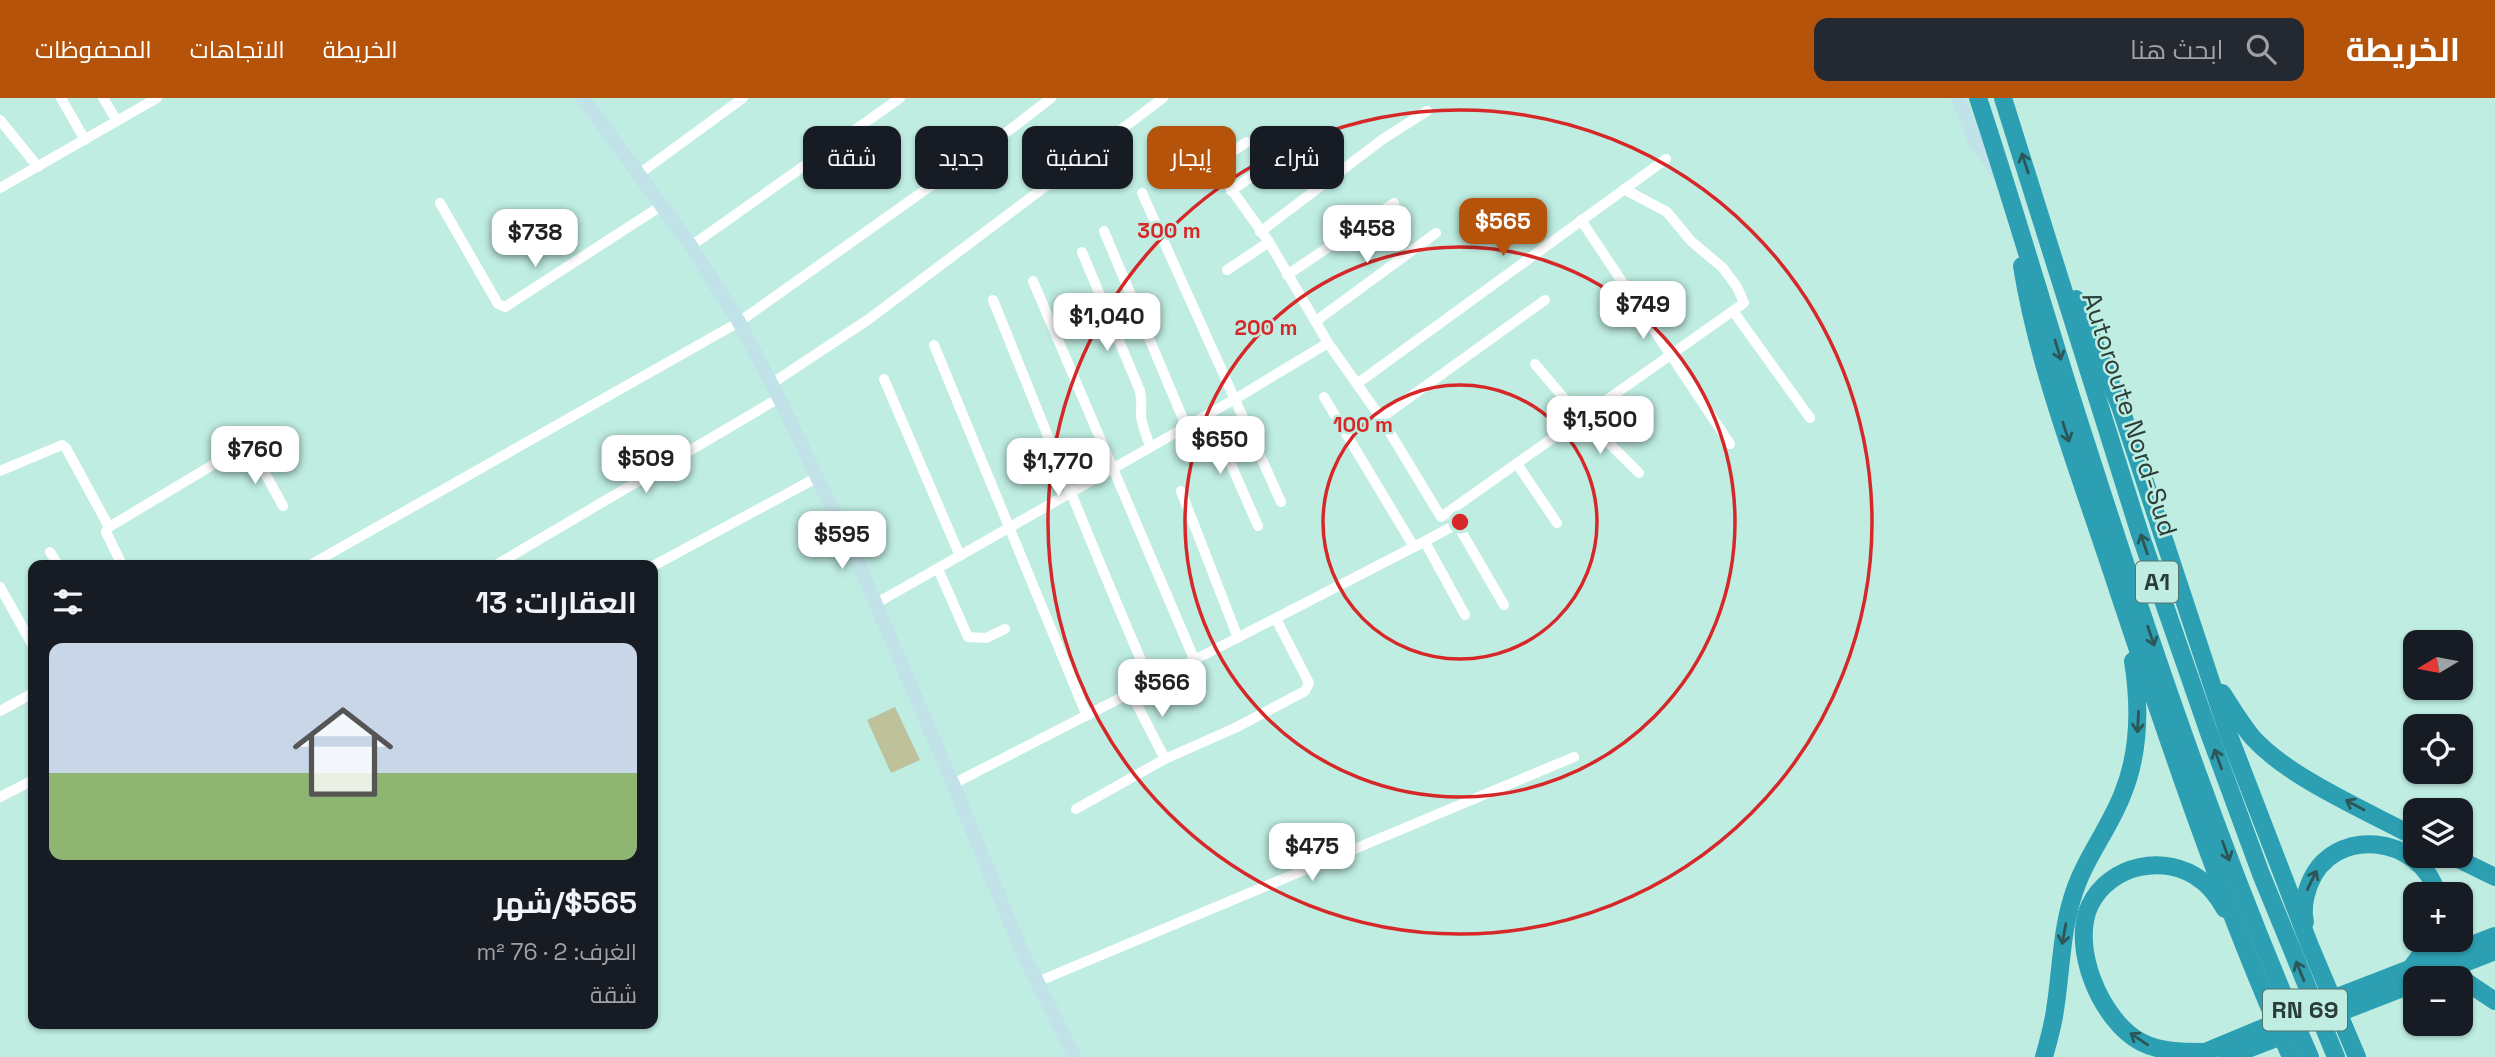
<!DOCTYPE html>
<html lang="ar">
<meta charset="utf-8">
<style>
body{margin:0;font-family:"Space Grotesk",Cairo,sans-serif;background:#242831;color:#f1f3f6;direction:rtl;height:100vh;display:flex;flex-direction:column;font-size:26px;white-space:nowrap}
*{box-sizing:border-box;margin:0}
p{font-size:23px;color:#9ea1a6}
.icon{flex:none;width:38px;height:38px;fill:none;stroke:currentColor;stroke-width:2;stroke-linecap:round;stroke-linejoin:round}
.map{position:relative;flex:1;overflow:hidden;direction:ltr}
.sheet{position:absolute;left:28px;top:462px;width:630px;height:469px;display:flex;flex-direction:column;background:#171b24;border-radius:14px;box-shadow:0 2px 5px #0004;direction:rtl}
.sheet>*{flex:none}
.top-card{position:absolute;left:679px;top:28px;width:665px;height:63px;direction:rtl;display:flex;gap:14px}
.needle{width:46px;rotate:260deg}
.fabs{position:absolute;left:2403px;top:532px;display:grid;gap:14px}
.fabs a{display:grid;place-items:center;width:70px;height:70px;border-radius:14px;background:#171b24;box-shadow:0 2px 5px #0004;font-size:35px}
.price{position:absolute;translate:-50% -60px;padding:0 16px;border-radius:14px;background:#fff;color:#222;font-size:23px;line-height:46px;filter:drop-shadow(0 2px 4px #0008)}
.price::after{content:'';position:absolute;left:50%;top:42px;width:21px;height:16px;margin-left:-10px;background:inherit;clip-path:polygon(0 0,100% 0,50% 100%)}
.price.active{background:#b45309;color:#fff}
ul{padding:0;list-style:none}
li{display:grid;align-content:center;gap:14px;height:371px;padding:0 21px}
li span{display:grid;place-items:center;height:217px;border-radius:14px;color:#555}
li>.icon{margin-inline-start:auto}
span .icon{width:126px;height:126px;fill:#fffc;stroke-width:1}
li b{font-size:30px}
h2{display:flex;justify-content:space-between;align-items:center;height:84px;padding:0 21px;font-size:30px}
.chip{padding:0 24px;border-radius:14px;background:#171b24;box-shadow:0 2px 5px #0004;font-size:24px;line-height:63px}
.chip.active{background:#b45309;color:#fff}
header{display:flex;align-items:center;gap:42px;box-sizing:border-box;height:98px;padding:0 35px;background:#b45309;color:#fff}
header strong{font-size:33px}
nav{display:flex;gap:38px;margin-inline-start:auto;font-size:24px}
.search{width:490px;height:63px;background:#242831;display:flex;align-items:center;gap:18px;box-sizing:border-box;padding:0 24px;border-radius:14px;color:#9ea1a6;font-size:26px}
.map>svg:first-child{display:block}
.green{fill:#bdc29b}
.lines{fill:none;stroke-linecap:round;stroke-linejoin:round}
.street{stroke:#fff;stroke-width:10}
.secondary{stroke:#c0e2e8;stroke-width:14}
.highway{stroke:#2d9fb2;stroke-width:18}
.oneway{stroke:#2c5657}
.ring{fill:none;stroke:#d62828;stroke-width:3.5}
.labels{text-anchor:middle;stroke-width:5;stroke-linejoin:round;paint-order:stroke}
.shield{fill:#bfede2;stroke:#57726c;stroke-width:2}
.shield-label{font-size:24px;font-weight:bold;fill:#2b3d39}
.street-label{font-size:26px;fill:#2b3d39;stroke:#bfede2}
.centre{fill:#d62828;stroke:#bfede2;stroke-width:3.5}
.ring-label{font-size:21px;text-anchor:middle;font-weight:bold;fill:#d62828;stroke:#bfede2;stroke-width:5;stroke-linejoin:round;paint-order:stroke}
</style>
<header>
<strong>الخريطة</strong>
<div class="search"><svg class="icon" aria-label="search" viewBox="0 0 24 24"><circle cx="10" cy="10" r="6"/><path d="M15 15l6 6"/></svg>ابحث هنا</div>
<nav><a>الخريطة</a><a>الاتجاهات</a><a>المحفوظات</a></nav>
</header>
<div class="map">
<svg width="2495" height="959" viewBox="0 0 2495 959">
<rect width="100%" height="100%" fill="#bfede2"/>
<path class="green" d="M895,609L920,662L891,675L867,622Z"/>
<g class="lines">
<g class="street">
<path d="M61,0L85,42"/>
<path d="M103,0L117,23"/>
<path d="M0,22L38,69"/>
<path d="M1202,50L1269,144L1328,245L1381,320L1441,419L1744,205L1737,189L1723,170L1691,143L1667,114L1624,91"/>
<path d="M1213,66L1247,44"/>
<path d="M639,76L743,0"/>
<path d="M0,90L157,0"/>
<path d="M1231,93L1289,52"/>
<path d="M1142,95L1281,404"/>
<path d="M440,105L498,206L505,209L661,108"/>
<path d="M1581,122L1730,346"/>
<path d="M1104,133L1186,328"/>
<path d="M1260,134L1383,41L1427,13"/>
<path d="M691,148L900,0"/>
<path d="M1082,154L1140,293C1142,303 1141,309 1141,318C1142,328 1147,339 1150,348"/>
<path d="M1227,172L1269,144"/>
<path d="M1287,177L1394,105"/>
<path d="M1033,183L1195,563"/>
<path d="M993,202C1045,330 1095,458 1151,585"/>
<path d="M1733,213L1810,320"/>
<path d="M1316,223L1436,135"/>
<path d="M934,247L1087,618"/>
<path d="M1535,266L1563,299L1639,375"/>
<path d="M884,281L960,458"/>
<path d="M1358,285L1666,61"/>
<path d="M771,286L869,221L1163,0"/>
<path d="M1324,299L1414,449L1457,426"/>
<path d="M1209,316L1258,428"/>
<path d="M1381,320L1545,202"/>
<path d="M1517,366L1557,425"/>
<path d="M0,373L62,347L66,350L109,429"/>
<path d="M1181,393L1238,540"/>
<path d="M1450,414L1504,507"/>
<path d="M1425,444L1465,517"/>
<path d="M50,454L58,467"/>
<path d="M122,467L106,434L109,429L246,347L250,348L283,408"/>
<path d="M310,467L739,224L1011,31L1051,0"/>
<path d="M496,467L779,300"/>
<path d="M653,468L818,379"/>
<path d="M938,471L968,539L986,540L1005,531"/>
<path d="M0,489L33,548"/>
<path d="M875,506L1235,301L1328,245"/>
<path d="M1131,595L1165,661"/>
<path d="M0,613L33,595"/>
<path d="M953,686L1414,449"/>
<path d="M0,699L33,682"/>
<path d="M1076,711L1165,661L1237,629L1305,593L1309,585L1276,521"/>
<path d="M1037,884L1574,659"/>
</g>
<g class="secondary">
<path d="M583,0L691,148L739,224L779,300L857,462L953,686L1021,851L1075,959"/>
<path d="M1958,0L1976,45L2002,81"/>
</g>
<g class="highway">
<path d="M1978,0C2011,99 2040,199 2071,298C2142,521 2216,744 2310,959"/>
<path d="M2003,0L2139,433L2209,635L2261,776L2336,959"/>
<path d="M2022,168C2038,268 2078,371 2110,468C2165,633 2220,800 2291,959"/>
<path d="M2076,201L2120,308L2228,635L2310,848L2357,959"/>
<path d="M2222,595C2232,610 2241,626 2253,640C2291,681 2365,712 2415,739"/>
<path d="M2452,758L2495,779"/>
<path d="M2305,824C2302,812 2305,798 2309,787C2332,726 2421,737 2437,796"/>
<path d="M2411,870L2432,842"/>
<path d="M2426,880L2495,853"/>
<path d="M2460,885H2468L2495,903"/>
<path d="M2322,905L2495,838"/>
<path d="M2328,919L2415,885"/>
<path d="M2204,954C2182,954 2160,954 2141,944C2101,923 2070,849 2090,807C2110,766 2166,755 2201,782C2211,789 2219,801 2225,811"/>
<path d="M2044,959C2048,944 2053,928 2055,912C2061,875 2061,837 2072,801C2083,762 2109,732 2123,695C2140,653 2140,607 2133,563"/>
<path d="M2193,959L2287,920"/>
<path d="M2227,959L2292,934"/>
</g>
</g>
<defs><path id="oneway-shaft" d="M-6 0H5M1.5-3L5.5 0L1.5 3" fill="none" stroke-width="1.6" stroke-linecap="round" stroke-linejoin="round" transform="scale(1.75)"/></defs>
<g class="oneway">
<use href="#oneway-shaft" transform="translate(2025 65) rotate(-108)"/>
<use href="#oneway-shaft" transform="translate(2058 252) rotate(73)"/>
<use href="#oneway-shaft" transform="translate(2066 334) rotate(72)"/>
<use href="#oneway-shaft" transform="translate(2144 446) rotate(-109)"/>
<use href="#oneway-shaft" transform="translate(2151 538) rotate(71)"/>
<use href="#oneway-shaft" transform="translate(2138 624) rotate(93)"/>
<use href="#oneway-shaft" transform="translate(2218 661) rotate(-110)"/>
<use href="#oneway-shaft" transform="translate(2355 707) rotate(-152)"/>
<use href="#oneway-shaft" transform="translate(2226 753) rotate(70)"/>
<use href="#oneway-shaft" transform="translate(2312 782) rotate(-64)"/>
<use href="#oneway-shaft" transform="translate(2064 836) rotate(100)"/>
<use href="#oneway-shaft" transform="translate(2300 873) rotate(-112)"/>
<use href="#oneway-shaft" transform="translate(2139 941) rotate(-146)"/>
</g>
<g class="ring">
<circle cx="1460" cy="424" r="137"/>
<circle cx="1460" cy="424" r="275"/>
<circle cx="1460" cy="424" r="412"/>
</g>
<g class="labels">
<g class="shield">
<rect x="2136" y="463.5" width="42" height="41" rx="5"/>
<rect x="2263" y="891.5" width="84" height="41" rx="5"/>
</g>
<g class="shield-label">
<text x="2157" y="492">A1</text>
<text x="2305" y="920">RN 69</text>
</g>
<g class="street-label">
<text transform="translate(2130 316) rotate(72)" y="9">Autoroute Nord-Sud</text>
</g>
</g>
<circle cx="1460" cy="424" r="10" class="centre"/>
<g class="ring-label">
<text x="1169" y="140">300 m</text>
<text x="1266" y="237">200 m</text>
<text x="1363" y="334">100 m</text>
</g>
</svg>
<div class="fabs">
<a><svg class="needle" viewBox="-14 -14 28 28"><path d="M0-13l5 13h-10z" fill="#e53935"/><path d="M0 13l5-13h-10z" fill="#9ea1a6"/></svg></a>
<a><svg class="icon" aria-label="locate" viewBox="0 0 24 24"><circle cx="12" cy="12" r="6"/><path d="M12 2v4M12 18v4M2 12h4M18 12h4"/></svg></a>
<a><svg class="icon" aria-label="layers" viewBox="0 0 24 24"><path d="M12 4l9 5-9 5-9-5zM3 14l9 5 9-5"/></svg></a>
<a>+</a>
<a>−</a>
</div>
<b class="price active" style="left:1503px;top:160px">$565</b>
<b class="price" style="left:1367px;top:167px">$458</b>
<b class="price" style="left:535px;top:171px">$738</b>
<b class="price" style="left:1643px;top:243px">$749</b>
<b class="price" style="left:1107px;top:255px">$1,040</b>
<b class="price" style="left:1600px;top:358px">$1,500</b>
<b class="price" style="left:1220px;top:378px">$650</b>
<b class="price" style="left:255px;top:388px">$760</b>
<b class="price" style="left:646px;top:397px">$509</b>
<b class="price" style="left:1058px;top:400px">$1,770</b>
<b class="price" style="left:842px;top:473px">$595</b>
<b class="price" style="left:1162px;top:621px">$566</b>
<b class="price" style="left:1312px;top:785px">$475</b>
<div class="top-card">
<a class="chip">شراء</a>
<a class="chip active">إيجار</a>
<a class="chip">تصفية</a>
<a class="chip">جديد</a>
<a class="chip">شقة</a>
</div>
<section class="sheet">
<h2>العقارات: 13<svg class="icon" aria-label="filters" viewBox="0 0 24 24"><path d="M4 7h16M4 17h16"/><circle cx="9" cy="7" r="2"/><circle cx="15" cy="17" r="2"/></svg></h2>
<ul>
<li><span style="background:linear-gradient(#c9d6e8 60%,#8fb573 0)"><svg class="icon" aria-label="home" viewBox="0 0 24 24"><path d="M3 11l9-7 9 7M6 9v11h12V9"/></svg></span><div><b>$565/شهر</b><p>الغرف: 2 · 76 m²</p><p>شقة</p></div></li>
</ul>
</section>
</div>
